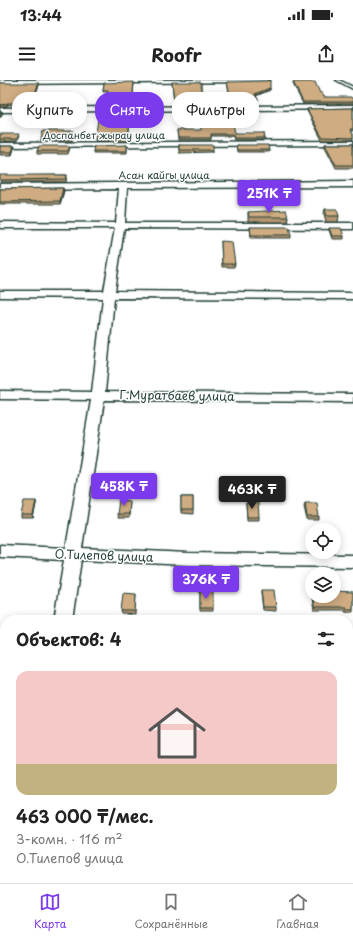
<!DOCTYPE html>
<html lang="ru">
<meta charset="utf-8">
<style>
body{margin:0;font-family:"Playpen Sans",sans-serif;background:#f2f2f2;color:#222;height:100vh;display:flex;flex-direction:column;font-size:15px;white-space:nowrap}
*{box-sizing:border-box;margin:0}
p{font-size:13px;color:#767676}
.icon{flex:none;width:22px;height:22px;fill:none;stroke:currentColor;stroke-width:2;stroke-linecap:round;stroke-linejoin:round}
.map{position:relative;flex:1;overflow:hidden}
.side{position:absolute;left:0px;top:535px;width:353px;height:268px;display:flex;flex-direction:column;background:#fff;border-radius:16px 16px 0 0;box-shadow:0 2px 10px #0003}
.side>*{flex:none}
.guide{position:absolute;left:12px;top:12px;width:329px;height:36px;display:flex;gap:8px}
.buttons{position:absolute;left:305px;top:443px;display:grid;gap:8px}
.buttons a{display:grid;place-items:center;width:36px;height:36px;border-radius:50%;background:#fff;box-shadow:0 2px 10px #0003;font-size:20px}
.price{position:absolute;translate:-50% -34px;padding:0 9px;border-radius:4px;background:#7c3aed;color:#fff;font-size:13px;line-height:26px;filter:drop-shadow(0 1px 2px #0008)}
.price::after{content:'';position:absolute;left:50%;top:24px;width:12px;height:9px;margin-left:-6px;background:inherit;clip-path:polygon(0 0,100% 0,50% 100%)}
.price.on{background:#222;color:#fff}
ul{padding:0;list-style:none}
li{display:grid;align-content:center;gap:8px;height:212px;padding:0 16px}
li span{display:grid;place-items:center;height:124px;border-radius:12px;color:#555}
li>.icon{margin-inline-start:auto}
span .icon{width:72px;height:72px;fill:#fffc;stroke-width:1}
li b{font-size:17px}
h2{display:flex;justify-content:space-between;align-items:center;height:48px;padding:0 16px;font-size:17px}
.pill{padding:0 14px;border-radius:16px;background:#fff;box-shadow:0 2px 10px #0003;font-size:14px;line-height:36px}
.pill.on{background:#7c3aed;color:#fff}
.status{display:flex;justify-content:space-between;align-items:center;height:28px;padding:0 20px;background:#fff;direction:ltr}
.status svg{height:11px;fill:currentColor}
header{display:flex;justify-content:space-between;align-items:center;height:52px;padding:0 16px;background:#fff;font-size:18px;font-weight:700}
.tabs{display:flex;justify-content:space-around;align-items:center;height:56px;border-top:1px solid #e0e0e0;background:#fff;font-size:11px;color:#767676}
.tabs a{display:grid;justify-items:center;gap:2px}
.tabs .on{color:#7c3aed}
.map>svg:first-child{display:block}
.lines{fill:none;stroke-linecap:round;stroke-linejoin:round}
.service-casing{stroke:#1f3d34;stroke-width:3}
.minor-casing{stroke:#1f3d34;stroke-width:3}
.service{fill:#fff;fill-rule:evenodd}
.minor{fill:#fff;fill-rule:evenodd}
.wall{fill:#b29470;stroke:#1f3d34}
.shaded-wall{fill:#91785b;stroke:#1f3d34}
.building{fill:#cfac82;stroke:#1f3d34}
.labels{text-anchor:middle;stroke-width:3;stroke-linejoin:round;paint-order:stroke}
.far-street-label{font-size:10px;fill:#1f3d34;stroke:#fff}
.street-label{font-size:12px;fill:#1f3d34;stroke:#fff}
</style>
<div class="status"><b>13:44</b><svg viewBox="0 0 49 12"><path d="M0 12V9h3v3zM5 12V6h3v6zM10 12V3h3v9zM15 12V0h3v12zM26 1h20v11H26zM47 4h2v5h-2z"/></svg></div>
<header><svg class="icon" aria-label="menu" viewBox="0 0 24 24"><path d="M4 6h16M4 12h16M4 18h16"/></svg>Roofr<svg class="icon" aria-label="share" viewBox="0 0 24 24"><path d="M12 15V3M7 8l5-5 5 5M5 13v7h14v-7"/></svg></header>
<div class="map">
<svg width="353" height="803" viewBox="0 0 353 803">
<rect width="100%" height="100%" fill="#fff"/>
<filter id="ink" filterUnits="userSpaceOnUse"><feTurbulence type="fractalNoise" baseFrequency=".025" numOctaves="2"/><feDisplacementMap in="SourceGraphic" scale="8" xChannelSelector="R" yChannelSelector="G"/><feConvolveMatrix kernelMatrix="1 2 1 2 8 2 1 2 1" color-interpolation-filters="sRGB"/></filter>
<g filter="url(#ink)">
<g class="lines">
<g class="service-casing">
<path id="service" d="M336,0H339L353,7V9Z"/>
</g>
<g class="minor-casing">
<g id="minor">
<path d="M0,0H270L267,2L0,4Z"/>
<path d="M353,25V29L0,32V28Z"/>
<path d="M353,61V65L0,67V63Z"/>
<path d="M353,101V107L127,108L125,143H353V149L124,148L115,211L353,213V219L114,218L105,312L353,314V322L104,320L82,468L188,473L353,475V487L188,485L81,480L72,540H54L64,480L0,477V465L66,468L91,320L0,319V311L92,312L103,218L0,217V211H104L115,148H0V142L116,143L119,109L0,110V104Z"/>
<rect x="0" y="728" width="5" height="22"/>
<rect x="348" y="731" width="5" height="22"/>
<path d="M9,798H33L32,803H8Z"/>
</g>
</g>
<use href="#service" class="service"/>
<use href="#minor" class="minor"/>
</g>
<g class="wall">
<path d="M172,2L202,20L229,22L228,25H200L199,23H174Z"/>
<path d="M227,2L270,8V10L256,16L258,20L257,23H231Z"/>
<path d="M293,2L320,13L324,17L353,20V24H303L293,4Z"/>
<path d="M0,3L39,5L31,25H8L7,26L0,28Z"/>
<path d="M134,4L132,25L105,26V23L108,12H103V10Z"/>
<path d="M353,28V51H351L353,54V60H322L307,31V29Z"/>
<path d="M131,30L128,61H96L95,59L102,33Z"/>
<path d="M177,50L235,53L265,58V60H234L233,56H211V60H178Z"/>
<path d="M74,53L72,61H41V59Z"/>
<path d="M0,54L19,56L17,61L0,62Z"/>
<path d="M325,64H353V88H336L325,67Z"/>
<path d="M127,65V73H93V71Z"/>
<path d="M179,65L213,70V72L179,73Z"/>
<path d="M236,65L269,70V72H237Z"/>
<path d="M0,66H14V68L12,75H0Z"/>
<path d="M70,66V68L68,74H37V71Z"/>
<path d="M67,95V97L66,102H0V96Z"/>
<path d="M63,108L64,111L60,124H0V109Z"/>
<path d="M325,129L339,136L338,142H326L324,134Z"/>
<path d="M248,132L288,137L287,142H248Z"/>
<path d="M250,147L291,155V158H251Z"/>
<path d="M329,148L344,156V159H332L329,150Z"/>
<path d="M221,161L235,184L234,187H222Z"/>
<path d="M181,417H193V434L181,433Z"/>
<path d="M36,421V424L33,438H21V435Z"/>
<path d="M130,421L129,438H118L117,434Z"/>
<path d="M246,423L259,437V440H247Z"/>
<path d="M305,423L319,437V440H307L304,427Z"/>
<path d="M312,509V516H334L353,512V532H346V530H314L311,513Z"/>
<path d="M261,510L276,527V531L263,530L261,513Z"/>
<path d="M200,511L213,528V531H200Z"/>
<path d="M136,514L135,535L122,534L121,531Z"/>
</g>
<g class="shaded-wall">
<path d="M39,3V5L31,25V23Z"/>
<path d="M270,8V10L255,16V14Z"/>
<path d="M7,23L8,25L7,26L0,28V25Z"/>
<path d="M2,31L3,33L0,38V35Z"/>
<path d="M14,66V68L12,75V72Z"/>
<path d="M63,108L64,111L60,124V121Z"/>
<path d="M36,421V424L33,438V435Z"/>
</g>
<g class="building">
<path d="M270,0V8L255,14L258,20H231L227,2L267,1Z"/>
<path d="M134,2L132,23H105L108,10H103L104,3Z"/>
<path d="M172,2H201L202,20H228L229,22L200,23L199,21H174Z"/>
<path d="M293,2H315L320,13H322L324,17H351L353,20V22H303Z"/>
<path d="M0,3H39L31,23H7L6,24L0,25Z"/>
<path d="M353,28V49H350L353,54V58L322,57L307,29Z"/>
<path d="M230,29L235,53H264L265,58H234L233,54H211V58H178L177,50H201L200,30Z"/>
<path d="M103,30H131L128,58L95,59L99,33H102Z"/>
<path d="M0,31H2L0,35Z"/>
<path d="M43,51H74L71,59H41Z"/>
<path d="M0,54H19L17,59H0Z"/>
<path d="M325,64H353V85H336Z"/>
<path d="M127,65V71H93L94,66Z"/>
<rect x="179" y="65" width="34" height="5"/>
<path d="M236,65H268L269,70H237Z"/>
<path d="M0,66H14L12,72H0Z"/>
<path d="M39,66H70L68,71H37Z"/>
<path d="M0,95H67L66,99L0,100Z"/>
<path d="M63,108L60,121L0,122V109Z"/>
<path d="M325,129H337L339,136H327Z"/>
<path d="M286,130L288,137H249L248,132Z"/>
<path d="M250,147H289L291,155H251Z"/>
<path d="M329,148H341L344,156H332Z"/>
<path d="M221,161L232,162L235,184H222Z"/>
<rect x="181" y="417" width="12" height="13"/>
<path d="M119,420L130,421L129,434H117Z"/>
<path d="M24,421H36L33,435H21Z"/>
<path d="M246,423H258L259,437H247Z"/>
<path d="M305,423H317L319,437H307Z"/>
<path d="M261,510H274L276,527H263Z"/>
<rect x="200" y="511" width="13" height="17"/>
<path d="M334,511L353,512V529H347L346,527H314L313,516H334Z"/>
<path d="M123,513L136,514L135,531H121Z"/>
</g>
</g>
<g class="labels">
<g class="far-street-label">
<text x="104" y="59">Доспанбет жырау улица</text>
<text x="164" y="99">Асан кайгы улица</text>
</g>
<g class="street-label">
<text transform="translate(177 316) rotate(1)" y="4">Г.Муратбаев улица</text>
<text transform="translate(104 476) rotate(2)" y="4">О.Тилепов улица</text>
</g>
</g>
</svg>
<div class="buttons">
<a><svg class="icon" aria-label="locate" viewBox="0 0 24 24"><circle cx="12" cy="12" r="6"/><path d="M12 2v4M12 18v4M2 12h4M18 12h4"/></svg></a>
<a><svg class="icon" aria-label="layers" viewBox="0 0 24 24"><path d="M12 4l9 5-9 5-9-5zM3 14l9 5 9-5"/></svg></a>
</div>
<b class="price" style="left:269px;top:134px">251K ₸</b>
<b class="price" style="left:124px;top:427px">458K ₸</b>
<b class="price on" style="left:252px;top:430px">463K ₸</b>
<b class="price" style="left:206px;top:520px">376K ₸</b>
<div class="guide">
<a class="pill">Купить</a>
<a class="pill on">Снять</a>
<a class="pill">Фильтры</a>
</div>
<section class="side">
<h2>Объектов: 4<svg class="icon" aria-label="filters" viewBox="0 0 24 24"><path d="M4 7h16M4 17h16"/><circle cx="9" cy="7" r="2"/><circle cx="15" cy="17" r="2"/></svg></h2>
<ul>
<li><span style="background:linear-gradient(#f6c9c9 75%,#c2b280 0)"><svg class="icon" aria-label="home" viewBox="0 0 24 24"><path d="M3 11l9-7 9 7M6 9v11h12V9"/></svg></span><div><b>463 000 ₸/мес.</b><p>3-комн. · 116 m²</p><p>О.Тилепов улица</p></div></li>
</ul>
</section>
</div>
<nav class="tabs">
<a class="on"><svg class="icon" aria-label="map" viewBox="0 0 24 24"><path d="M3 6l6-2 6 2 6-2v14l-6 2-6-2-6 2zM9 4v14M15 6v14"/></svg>Карта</a>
<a><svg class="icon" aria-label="saved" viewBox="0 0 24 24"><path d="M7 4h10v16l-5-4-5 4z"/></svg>Сохранённые</a>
<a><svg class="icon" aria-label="home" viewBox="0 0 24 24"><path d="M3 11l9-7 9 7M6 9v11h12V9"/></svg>Главная</a>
</nav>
